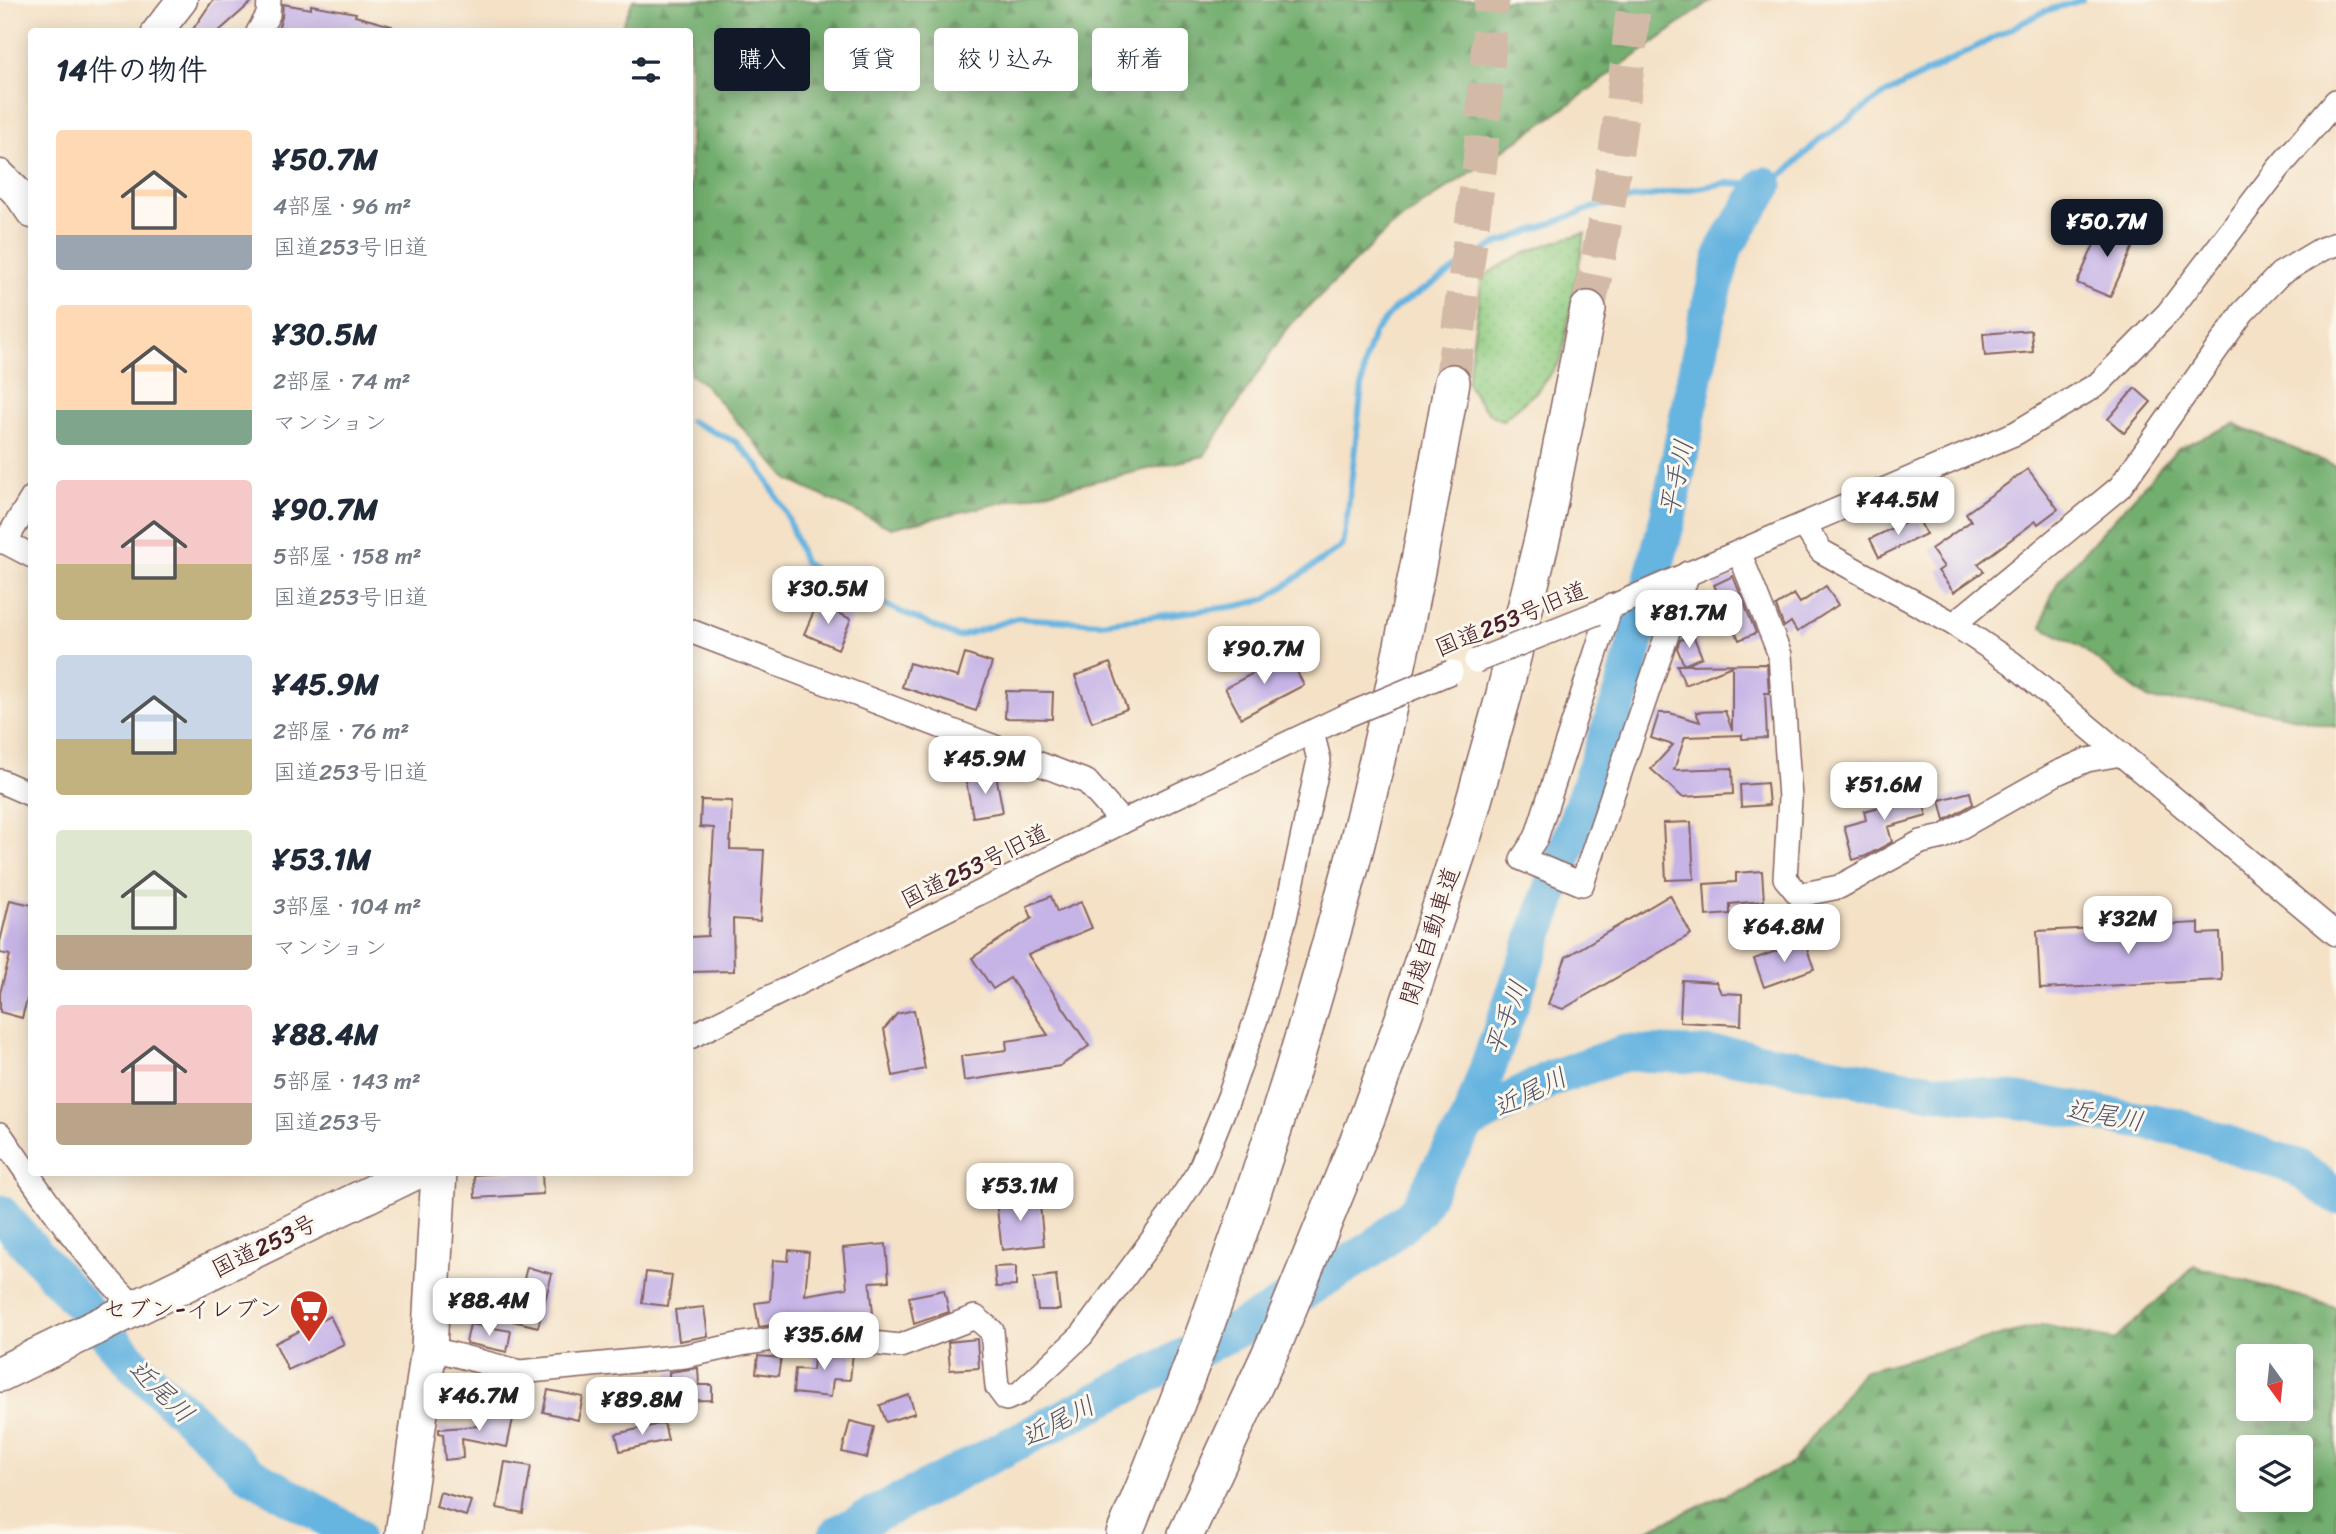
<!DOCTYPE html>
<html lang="ja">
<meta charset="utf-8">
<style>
body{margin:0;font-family:Sriracha,"Klee One",sans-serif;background:#f6f6f7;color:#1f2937;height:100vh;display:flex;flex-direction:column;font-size:26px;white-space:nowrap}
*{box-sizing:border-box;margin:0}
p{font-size:23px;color:#747a83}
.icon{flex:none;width:38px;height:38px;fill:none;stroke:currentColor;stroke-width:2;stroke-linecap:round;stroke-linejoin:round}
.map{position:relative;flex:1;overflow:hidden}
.panel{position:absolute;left:28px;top:28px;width:665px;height:1148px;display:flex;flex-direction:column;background:#fff;border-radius:7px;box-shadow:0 4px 18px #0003}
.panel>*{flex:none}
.guide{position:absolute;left:714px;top:28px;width:665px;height:63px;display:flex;gap:14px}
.needle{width:46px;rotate:165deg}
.buttons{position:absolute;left:2236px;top:1344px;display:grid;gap:14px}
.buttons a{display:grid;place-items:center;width:77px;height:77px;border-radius:7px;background:#fff;box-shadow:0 4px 18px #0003;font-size:35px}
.price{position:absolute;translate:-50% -60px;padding:0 16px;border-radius:14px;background:#fff;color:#222;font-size:23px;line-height:46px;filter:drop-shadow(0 2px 4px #0008)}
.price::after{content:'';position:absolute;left:50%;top:42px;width:21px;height:16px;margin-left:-10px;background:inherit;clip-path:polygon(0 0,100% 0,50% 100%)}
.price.selected{background:#111827;color:#fff}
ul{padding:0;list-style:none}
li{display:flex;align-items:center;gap:21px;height:175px;padding:0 28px}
li span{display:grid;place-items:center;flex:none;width:196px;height:140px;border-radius:7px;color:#555}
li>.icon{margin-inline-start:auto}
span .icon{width:84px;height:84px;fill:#fffc;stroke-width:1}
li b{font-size:30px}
h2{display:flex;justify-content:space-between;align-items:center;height:84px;padding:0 28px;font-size:30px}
.pill{padding:0 24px;border-radius:7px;background:#fff;box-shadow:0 4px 18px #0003;font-size:24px;line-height:63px}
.pill.selected{background:#111827;color:#fff}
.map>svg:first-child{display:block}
.grass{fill:url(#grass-dots);stroke:#6c7455;stroke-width:2}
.forest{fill:url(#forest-firs);stroke:#5e664c;stroke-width:2;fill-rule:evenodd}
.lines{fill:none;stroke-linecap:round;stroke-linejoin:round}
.stream{stroke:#66b4e0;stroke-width:6}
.river{stroke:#66b4e0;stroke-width:37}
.building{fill:#c6b4e7}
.highway-tunnel{stroke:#d2baa7;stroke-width:35;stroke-dasharray:35 18;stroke-linecap:butt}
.minor-casing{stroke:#866361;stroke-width:26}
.major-casing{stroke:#866361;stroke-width:33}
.highway-casing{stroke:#866361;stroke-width:38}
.minor{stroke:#fff;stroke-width:23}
.major{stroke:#fff;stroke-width:30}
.highway{stroke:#fff;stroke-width:35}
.minor-bridge-casing{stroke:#866361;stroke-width:26;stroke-linecap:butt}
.minor-bridge{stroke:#fff;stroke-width:23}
.labels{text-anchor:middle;stroke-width:6;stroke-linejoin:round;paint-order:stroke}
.street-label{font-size:24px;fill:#4a1f2b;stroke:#fbf7ec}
.poi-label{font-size:24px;fill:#4a1f2b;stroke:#fbf7ec;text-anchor:end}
.water-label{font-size:26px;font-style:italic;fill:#54536a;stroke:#fbf7ec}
</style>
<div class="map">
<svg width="2336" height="1534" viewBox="0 0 2336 1534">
<defs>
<pattern id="grass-dots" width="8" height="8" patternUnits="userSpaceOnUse" patternTransform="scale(1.75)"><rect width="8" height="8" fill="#8eca7f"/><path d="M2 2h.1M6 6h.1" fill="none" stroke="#7cad6e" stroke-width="1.8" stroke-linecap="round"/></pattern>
<pattern id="forest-firs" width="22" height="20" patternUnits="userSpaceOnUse" patternTransform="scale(1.75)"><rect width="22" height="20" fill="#72ae6e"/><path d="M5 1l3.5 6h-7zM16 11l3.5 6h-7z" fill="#608d5b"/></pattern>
</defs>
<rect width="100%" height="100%" fill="#fbf7ec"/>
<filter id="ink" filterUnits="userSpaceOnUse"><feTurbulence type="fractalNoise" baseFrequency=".0143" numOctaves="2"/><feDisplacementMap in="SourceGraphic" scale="14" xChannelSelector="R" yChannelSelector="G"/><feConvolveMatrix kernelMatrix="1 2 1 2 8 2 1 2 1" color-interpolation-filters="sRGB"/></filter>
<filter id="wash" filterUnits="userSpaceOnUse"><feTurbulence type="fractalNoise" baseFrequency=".00686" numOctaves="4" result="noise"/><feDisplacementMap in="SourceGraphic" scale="28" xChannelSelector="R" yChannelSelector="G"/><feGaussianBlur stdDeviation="1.57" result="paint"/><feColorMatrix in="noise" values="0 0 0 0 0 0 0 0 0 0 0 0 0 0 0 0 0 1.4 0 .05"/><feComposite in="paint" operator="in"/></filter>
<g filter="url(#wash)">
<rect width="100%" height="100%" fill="#f4e1c6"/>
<path class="grass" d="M1585,233L1561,360L1537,391L1503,420C1486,417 1476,397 1467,383L1482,277C1519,254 1542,244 1585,233Z"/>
<g class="forest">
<path d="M633,0H1712L1553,116L1390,227L1287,328L1204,456L891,528L788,480L704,384L690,374V32L620,31Z"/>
<path d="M2234,424L2336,466V727L2283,715L2215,703L2150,700L2079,646L2042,627L2047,606L2058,581L2178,448Z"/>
<path d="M2195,1266L2336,1307V1534H1639L1791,1464L1863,1371L2042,1325L2115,1340ZM2301,1356V1409H2249V1356ZM2301,1447V1500H2249V1447Z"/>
</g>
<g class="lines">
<path class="stream" d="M690,421L736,442L760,468L786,513L804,562L833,582L958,637L1017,618L1100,623L1237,606L1266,599L1342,546L1348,510L1365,360L1374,333L1396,307L1494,245L1592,208L1631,199L1727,183L1765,185L1786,172L1817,142L1880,97L2045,11L2082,0"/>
<g class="river">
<path d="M1468,1123L1623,691L1669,513L1706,320L1725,247L1765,185"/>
<path d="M0,1213L137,1368L247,1472L354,1534"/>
<path d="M837,1534L1265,1315L1374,1248L1418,1210L1442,1165L1468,1123L1552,1078L1625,1053L1735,1056L1895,1086L2036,1103L2177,1127L2297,1167L2336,1196"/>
</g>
</g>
<g id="blocks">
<g class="building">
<path d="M213,0H254L218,32H191Z"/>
<path d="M283,4L311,9V5L356,13L355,16L392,26L391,32H277L282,17Z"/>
<path d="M2105,220L2138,235L2110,297L2077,283Z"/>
<path d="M2031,330L2033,352L1985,356L1983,334Z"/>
<path d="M2135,388L2151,402L2124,433L2108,419Z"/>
<path d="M2028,469L2058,509L2038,524L2036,521L1978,564L1984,571L1954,592L1938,571L1944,567L1931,549L1971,521L1966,513Z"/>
<path d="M1917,516L1926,534L1879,557L1870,539Z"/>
<path d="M1733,576L1756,633L1739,640L1714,585Z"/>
<path d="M1826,586L1838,605L1797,632L1791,622L1784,627L1776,606L1794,594L1800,603Z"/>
<path d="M817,604L851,619L838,649L804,634Z"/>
<path d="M1693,635L1702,657L1684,665L1677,648L1680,640Z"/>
<path d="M965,654L992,663L976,711L902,687L909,663L958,677Z"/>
<path d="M1288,655L1304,685L1241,718L1225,688Z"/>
<path d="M1110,663L1127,709L1092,722L1075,676Z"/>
<path d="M1767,664L1769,693H1765L1767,738L1742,739V735L1685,737L1674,770L1732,768L1733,794L1682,797L1651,769L1673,745L1651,738L1659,713H1670L1700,722L1696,712L1725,711L1732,730V666L1685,685L1677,665Z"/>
<path d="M1006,691L1053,692L1052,719L1005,718Z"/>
<path d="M996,775L1003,812L973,817L966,781Z"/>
<path d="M1767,783L1769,805L1741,807L1740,785Z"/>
<path d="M1918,784L1927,816L1888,827L1892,842L1866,856L1853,860L1844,826L1866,820L1864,811L1895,803L1892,791Z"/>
<path d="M1970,792L1973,804L1945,820L1940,800Z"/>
<path d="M701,800L732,801L730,849L764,850L760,921L733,919L734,971L690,972V937L708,936L714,828L700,827Z"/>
<path d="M1691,822L1694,879L1666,880L1663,823Z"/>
<path d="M1762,871L1764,901L1730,904V914L1706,916L1704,884L1736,882V873Z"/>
<path d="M1670,895L1691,934L1563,1009L1548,1004L1566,957Z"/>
<path d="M1051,896L1057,912L1081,902L1092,928L1028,955L1089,1046L1060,1066L964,1081L961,1056L1007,1050L1006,1041L1048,1035L1010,978L993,989L972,958L1032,918L1027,906Z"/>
<path d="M10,900L32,905V981L22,1018L0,1012V993L10,955L0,953V942Z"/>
<path d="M2199,923V934L2220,933L2222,980L2040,989L2037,931Z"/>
<path d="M1804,941L1814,969L1764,987L1754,959Z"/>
<path d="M1682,980L1716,982L1721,993L1742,994L1741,1025L1680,1022Z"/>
<path d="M914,1010L925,1069L893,1076L884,1029L897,1014Z"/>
<path d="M515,1172H542L543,1194L475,1198L474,1175Z"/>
<path d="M1039,1196L1044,1245L1002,1250L996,1201Z"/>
<path d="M886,1244L889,1281L870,1282L873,1314L852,1316L842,1314L759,1327L755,1303L770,1301L773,1260L788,1261L789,1250L809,1252L805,1295L847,1288L843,1248Z"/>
<path d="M1016,1266V1286L996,1287L994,1267Z"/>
<path d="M527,1267L552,1274L538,1327L513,1321Z"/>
<path d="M646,1272L672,1275L668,1306L642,1303Z"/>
<path d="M1056,1275L1060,1310H1038L1034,1278Z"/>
<path d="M944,1290L949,1312L914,1324L909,1297Z"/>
<path d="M704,1307L708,1336L679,1341L675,1310Z"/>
<path d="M330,1316L344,1344L288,1370L275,1343Z"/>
<path d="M470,1324L511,1331L507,1352L466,1343Z"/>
<path d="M977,1339L979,1368L950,1370L948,1342Z"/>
<path d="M835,1344L837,1352L853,1353L850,1380L833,1379L831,1397L793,1393L795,1369L813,1370L815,1347Z"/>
<path d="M758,1356L781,1358L778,1376L756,1373Z"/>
<path d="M698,1368L699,1385H712V1400L670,1401L669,1372Z"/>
<path d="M548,1390L583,1397L578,1420L543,1412Z"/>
<path d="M909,1395L915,1413L886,1422L880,1405Z"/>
<path d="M482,1407L514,1414L507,1447L462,1438L463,1458L445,1460L443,1434L439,1433V1429L478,1426Z"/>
<path d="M850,1421L874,1427L867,1458L842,1452Z"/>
<path d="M664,1423L668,1440L620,1451L616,1434Z"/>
<path d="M505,1462L531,1466L523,1513L497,1508Z"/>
<path d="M440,1492L471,1501L466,1516L436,1507Z"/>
</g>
</g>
</g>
<g filter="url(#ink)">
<use href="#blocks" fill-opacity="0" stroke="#866361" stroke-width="2"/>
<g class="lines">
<g class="highway-tunnel">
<path d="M1588,309C1610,207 1624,104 1634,0"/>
<path d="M1452,382L1480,163L1492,0"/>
</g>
<g class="minor-casing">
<g id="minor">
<path d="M258,32L268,15L269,0"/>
<path d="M1804,525L1821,551L1954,624L2012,663L2336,934"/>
<path d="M0,542H5L32,556"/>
<path d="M5,542L32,498"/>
<path d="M1739,552L1780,655L1790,798L1785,878L1799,895L1839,887L1921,842L1943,837L2057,773L2087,760L2121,754"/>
<path d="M1611,606L1536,838L1522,859L1582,884L1688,573"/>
<path d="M1597,613L2016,433L2098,384L2168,313L2278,169L2336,101"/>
<path d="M1954,624L2120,487L2243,312L2280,274L2322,249L2336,244"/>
<path d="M690,631L1087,782L1122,822"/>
<path d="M0,781L32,795"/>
<path d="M690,1037L1122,822L1343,717"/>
<path d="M0,1134C41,1193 84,1258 136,1308"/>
<path d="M429,1348L520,1372L685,1356L742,1344L844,1328L872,1343L900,1346L975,1317L992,1331L997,1387L1006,1399L1020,1393L1082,1335L1169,1217L1199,1171L1229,1097L1259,1010L1285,918L1319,760L1312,732"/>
</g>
</g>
<g class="major-casing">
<g id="major">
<path d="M157,32L182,0"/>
<path d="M0,175L19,194L32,213"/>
</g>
</g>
<g class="highway-casing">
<g id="highway">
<path d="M0,1374L415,1172"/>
<path d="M403,1534L429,1348L439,1172"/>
<path d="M1124,1534C1194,1369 1254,1200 1305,1029C1324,963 1344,898 1360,831C1397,683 1425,533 1452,382"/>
<path d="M1186,1534L1276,1340L1367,1118L1406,1010L1465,832L1503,698L1544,531L1588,309"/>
</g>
</g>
<use href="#minor" class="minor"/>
<use href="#major" class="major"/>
<use href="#highway" class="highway"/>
<g class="minor-bridge-casing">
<g id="minor-bridge">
<path d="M1476,661L1597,613"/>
<path d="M1343,717L1451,672"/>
</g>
</g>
<use href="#minor-bridge" class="minor-bridge"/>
</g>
</g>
<defs>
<g id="supermarket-pin" transform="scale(2.0125)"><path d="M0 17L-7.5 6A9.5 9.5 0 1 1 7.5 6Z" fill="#c8321e" stroke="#fbf7ec"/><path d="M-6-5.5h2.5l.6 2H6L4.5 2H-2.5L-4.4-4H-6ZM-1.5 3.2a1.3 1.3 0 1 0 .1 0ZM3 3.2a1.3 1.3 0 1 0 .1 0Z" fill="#fff"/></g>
</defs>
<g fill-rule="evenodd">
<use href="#supermarket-pin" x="309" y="1309"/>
</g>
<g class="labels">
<g class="street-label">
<text transform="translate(1511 619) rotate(-22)" y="8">国道253号旧道</text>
<text transform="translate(975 866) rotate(-26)" y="8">国道253号旧道</text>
<text transform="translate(1430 936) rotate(-72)" y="8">関越自動車道</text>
<text transform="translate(264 1246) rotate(-26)" y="8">国道253号</text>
</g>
<g class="poi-label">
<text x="282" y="1317">セブン-イレブン</text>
</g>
<g class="water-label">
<text transform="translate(1676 478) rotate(-78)" y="9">平手川</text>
<text transform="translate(1506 1018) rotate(-70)" y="9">平手川</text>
<text transform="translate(1530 1092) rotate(-26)" y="9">近尾川</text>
<text transform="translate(2105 1115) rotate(10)" y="9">近尾川</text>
<text transform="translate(162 1391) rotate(44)" y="9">近尾川</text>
<text transform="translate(1058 1421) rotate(-27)" y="9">近尾川</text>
</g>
</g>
</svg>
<div class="buttons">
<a><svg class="needle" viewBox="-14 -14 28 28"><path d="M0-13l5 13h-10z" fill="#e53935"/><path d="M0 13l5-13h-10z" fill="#747a83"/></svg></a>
<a><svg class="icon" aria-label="layers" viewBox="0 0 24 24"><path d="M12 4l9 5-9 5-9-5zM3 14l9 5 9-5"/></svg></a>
</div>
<b class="price selected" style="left:2107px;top:259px">¥50.7M</b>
<b class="price" style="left:1898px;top:537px">¥44.5M</b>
<b class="price" style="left:828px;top:626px">¥30.5M</b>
<b class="price" style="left:1689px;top:650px">¥81.7M</b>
<b class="price" style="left:1264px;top:686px">¥90.7M</b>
<b class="price" style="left:985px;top:796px">¥45.9M</b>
<b class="price" style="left:1884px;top:822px">¥51.6M</b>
<b class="price" style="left:2128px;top:956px">¥32M</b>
<b class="price" style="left:1784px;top:964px">¥64.8M</b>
<b class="price" style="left:1020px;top:1223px">¥53.1M</b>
<b class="price" style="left:489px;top:1338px">¥88.4M</b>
<b class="price" style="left:824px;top:1372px">¥35.6M</b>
<b class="price" style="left:479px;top:1433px">¥46.7M</b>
<b class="price" style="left:642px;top:1437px">¥89.8M</b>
<div class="guide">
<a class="pill selected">購入</a>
<a class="pill">賃貸</a>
<a class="pill">絞り込み</a>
<a class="pill">新着</a>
</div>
<section class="panel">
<h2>14件の物件<svg class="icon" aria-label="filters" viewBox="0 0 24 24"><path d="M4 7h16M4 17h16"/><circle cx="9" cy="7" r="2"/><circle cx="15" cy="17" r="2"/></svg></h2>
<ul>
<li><span style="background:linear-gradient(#ffd9b3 75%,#9aa5b1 0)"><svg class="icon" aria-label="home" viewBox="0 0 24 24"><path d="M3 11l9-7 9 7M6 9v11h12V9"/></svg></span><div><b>¥50.7M</b><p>4部屋 · 96 m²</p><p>国道253号旧道</p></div></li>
<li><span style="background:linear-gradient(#ffd9b3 75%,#7fa58c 0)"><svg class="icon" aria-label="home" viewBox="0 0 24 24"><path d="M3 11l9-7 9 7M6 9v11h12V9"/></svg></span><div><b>¥30.5M</b><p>2部屋 · 74 m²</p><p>マンション</p></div></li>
<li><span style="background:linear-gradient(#f6c9c9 60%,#c2b280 0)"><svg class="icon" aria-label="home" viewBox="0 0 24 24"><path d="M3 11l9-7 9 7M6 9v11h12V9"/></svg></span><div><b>¥90.7M</b><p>5部屋 · 158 m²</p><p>国道253号旧道</p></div></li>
<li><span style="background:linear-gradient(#c9d6e8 60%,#c2b280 0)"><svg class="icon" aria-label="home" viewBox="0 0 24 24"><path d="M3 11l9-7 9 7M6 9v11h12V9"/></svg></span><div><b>¥45.9M</b><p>2部屋 · 76 m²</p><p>国道253号旧道</p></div></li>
<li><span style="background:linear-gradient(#dfe7d0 75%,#b9a48a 0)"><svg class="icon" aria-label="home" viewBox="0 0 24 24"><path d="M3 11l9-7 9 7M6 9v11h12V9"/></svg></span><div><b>¥53.1M</b><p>3部屋 · 104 m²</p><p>マンション</p></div></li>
<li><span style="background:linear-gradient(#f6c9c9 70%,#b9a48a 0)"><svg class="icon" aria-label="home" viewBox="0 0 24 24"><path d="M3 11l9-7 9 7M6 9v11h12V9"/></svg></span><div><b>¥88.4M</b><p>5部屋 · 143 m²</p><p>国道253号</p></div></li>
</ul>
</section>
</div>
